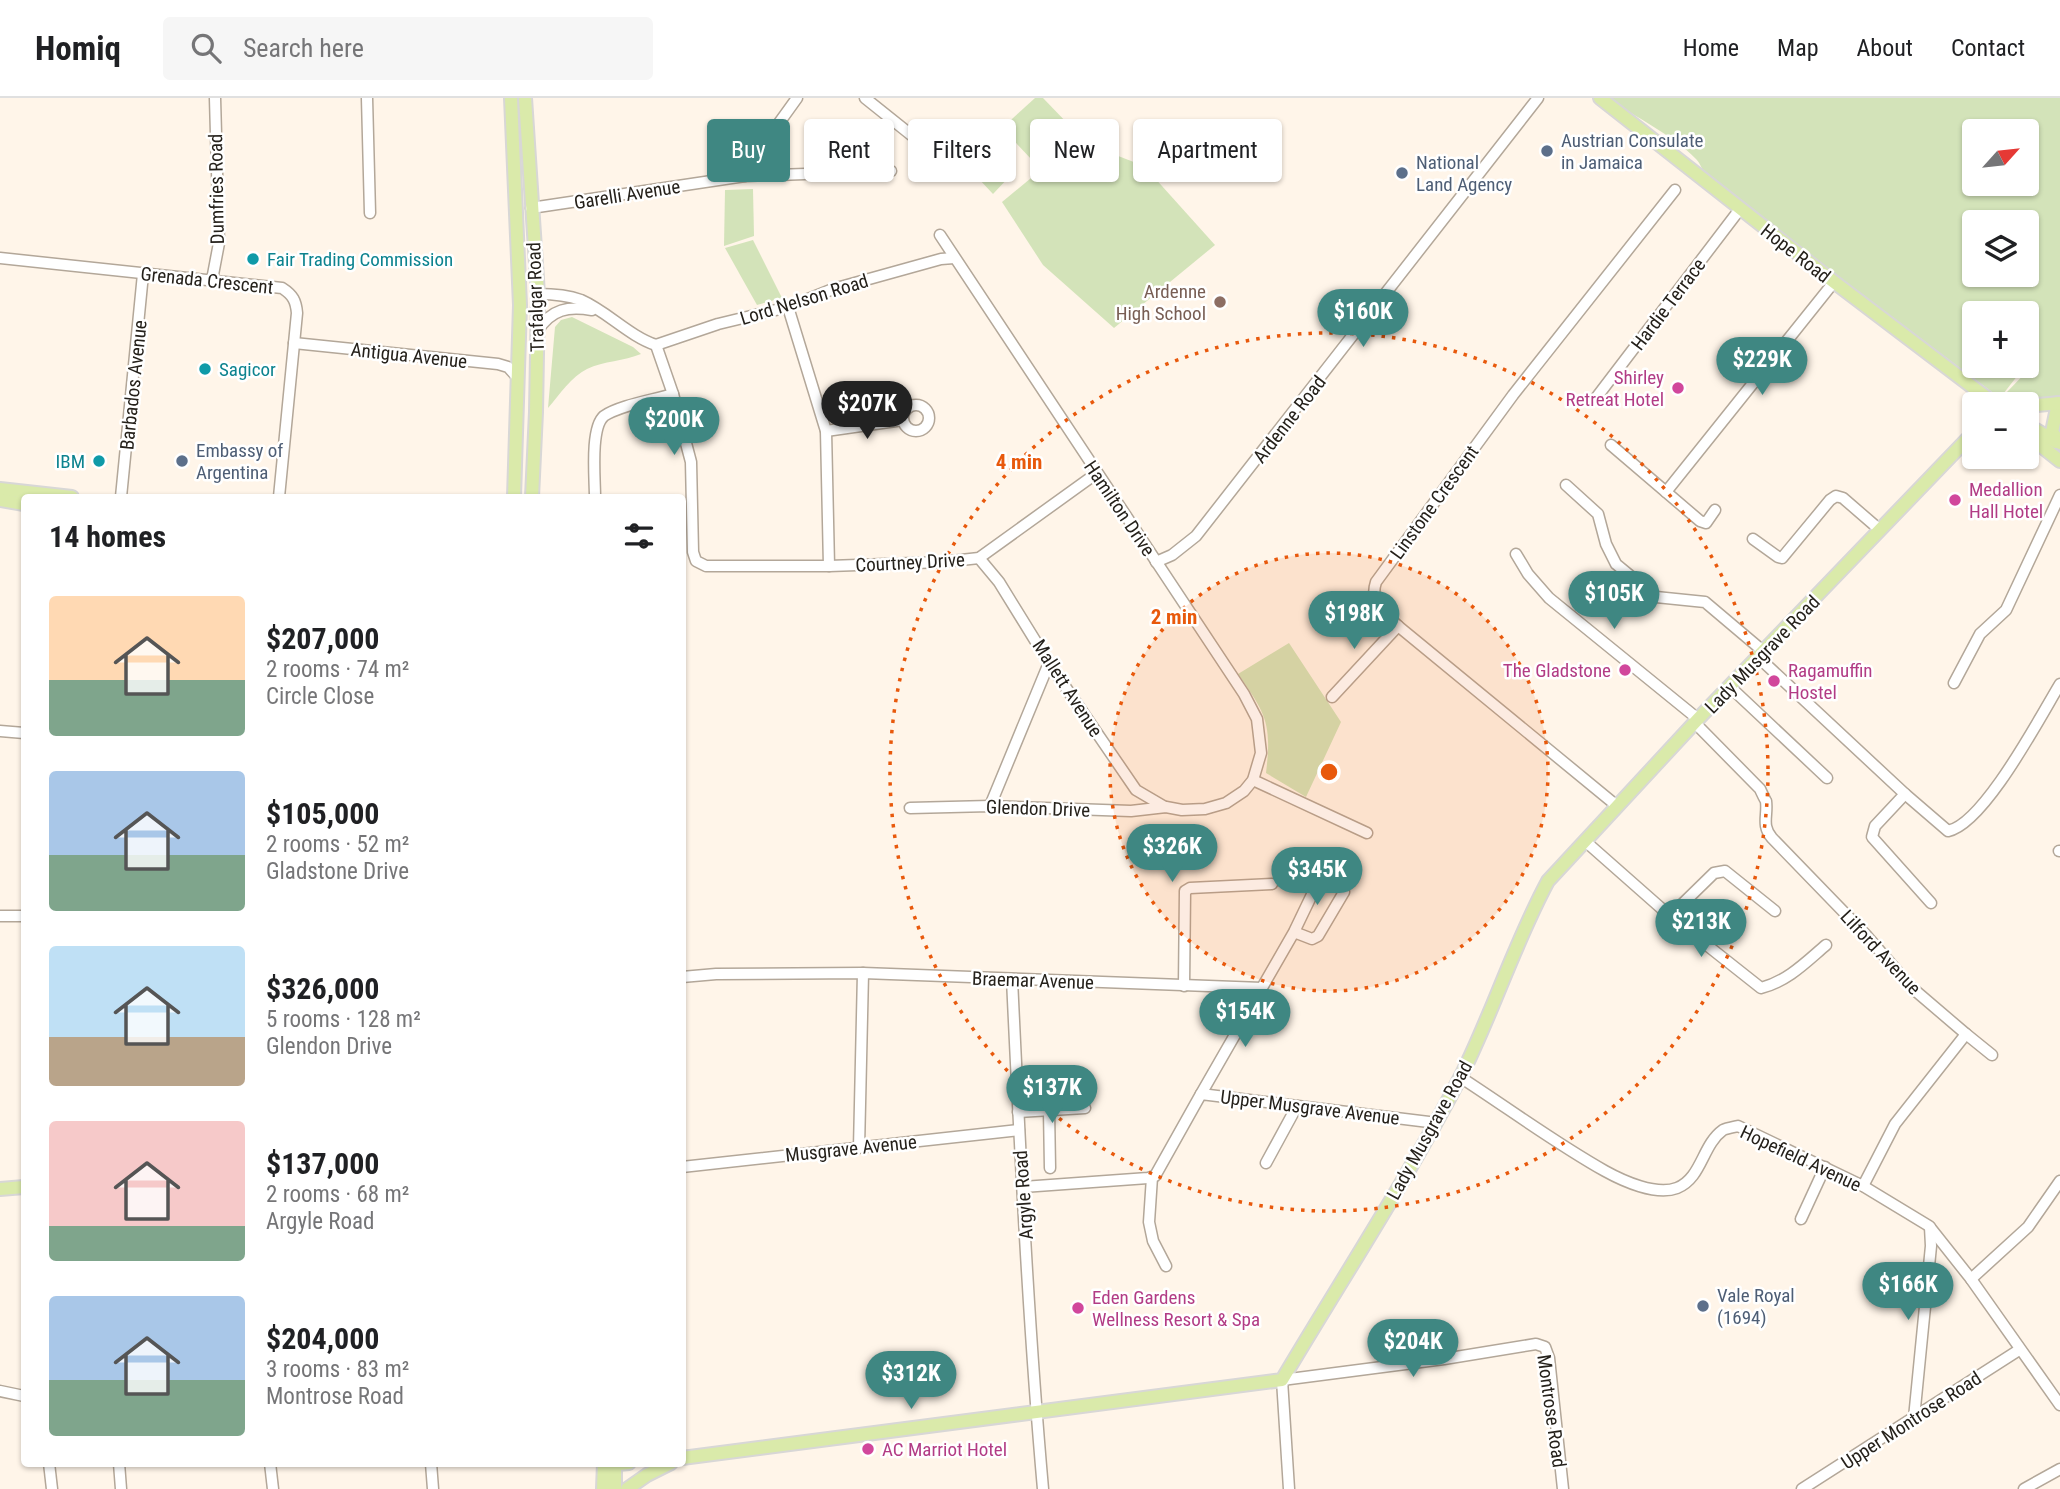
<!DOCTYPE html>
<meta charset="utf-8">
<style>
body{margin:0;font-family:"Roboto Condensed",sans-serif;background:#f6f6f6;color:#202124;height:100vh;display:flex;flex-direction:column;font-size:26px;white-space:nowrap}
*{box-sizing:border-box;margin:0}
p{font-size:23px;color:#757577}
.icon{flex:none;width:38px;height:38px;fill:none;stroke:currentColor;stroke-width:2;stroke-linecap:round;stroke-linejoin:round}
.map{position:relative;flex:1;overflow:hidden}
.side{position:absolute;left:21px;top:396px;width:665px;height:973px;display:flex;flex-direction:column;background:#fff;border-radius:7px;box-shadow:0 2px 5px #0004}
.side>*{flex:none}
.guide{position:absolute;left:707px;top:21px;width:665px;height:63px;display:flex;gap:14px}
.needle{width:46px;rotate:63deg}
.buttons{position:absolute;left:1962px;top:21px;display:grid;gap:14px}
.buttons a{display:grid;place-items:center;width:77px;height:77px;border-radius:7px;background:#fff;box-shadow:0 2px 5px #0004;font-size:35px}
.price{position:absolute;translate:-50% -60px;padding:0 16px;border-radius:24px;background:#3f8782;color:#fff;font-size:23px;line-height:46px;filter:drop-shadow(0 2px 4px #0008)}
.price::after{content:'';position:absolute;left:50%;top:42px;width:21px;height:16px;margin-left:-10px;background:inherit;clip-path:polygon(0 0,100% 0,50% 100%)}
.price.on{background:#222;color:#fff}
ul{padding:0;list-style:none}
li{display:flex;align-items:center;gap:21px;height:175px;padding:0 28px}
li span{display:grid;place-items:center;flex:none;width:196px;height:140px;border-radius:7px;color:#555}
li>.icon{margin-inline-start:auto}
span .icon{width:84px;height:84px;fill:#fffc;stroke-width:1}
li b{font-size:30px}
h2{display:flex;justify-content:space-between;align-items:center;height:84px;padding:0 28px;font-size:30px}
.pill{padding:0 24px;border-radius:7px;background:#fff;box-shadow:0 2px 5px #0004;font-size:24px;line-height:63px}
.pill.on{background:#3f8782;color:#fff}
header{display:flex;align-items:center;gap:42px;box-sizing:border-box;height:98px;padding:0 35px;background:#fff;border-bottom:2px solid #e0e0e0}
header strong{font-size:33px}
nav{display:flex;gap:38px;margin-inline-start:auto;font-size:24px}
.search{width:490px;height:63px;background:#f6f6f6;display:flex;align-items:center;gap:18px;box-sizing:border-box;padding:0 24px;border-radius:7px;color:#757577;font-size:26px}
.map>svg:first-child{display:block}
.green{fill:#d3e3b9;fill-rule:evenodd}
.lines{fill:none;stroke-linecap:round;stroke-linejoin:round}
.minor-casing{stroke:#b3a799;stroke-width:13}
.major-casing{stroke:#d8d7d6;stroke-width:16}
.minor{stroke:#fff;stroke-width:10}
.major{stroke:#daeaaa;stroke-width:12}
.ring{fill:none;stroke:#e8590c;stroke-width:3.5;stroke-dasharray:3.5 7}
.service-dot{fill:#5c6f8a;stroke:#fff;stroke-width:2.5}
.culture-dot{fill:#0f9aa8;stroke:#fff;stroke-width:2.5}
.education-dot{fill:#8d6e63;stroke:#fff;stroke-width:2.5}
.hotel-dot{fill:#d1479c;stroke:#fff;stroke-width:2.5}
.labels{text-anchor:middle;stroke-width:5;stroke-linejoin:round;paint-order:stroke}
.service-label{font-size:19px;fill:#4e5e75;stroke:#fff;text-anchor:start}
.street-label{font-size:19px;fill:#25211b;stroke:#fff}
.culture-label{font-size:19px;fill:#0d838f;stroke:#fff;text-anchor:start}
.education-label{font-size:19px;fill:#785e54;stroke:#fff;text-anchor:end}
.hotel-label{font-size:19px;fill:#b23c85;stroke:#fff;text-anchor:start}
.centre{fill:#e8590c;stroke:#fff;stroke-width:3.5}
.ring-label{font-size:21px;text-anchor:middle;font-weight:bold;fill:#e8590c;stroke:#fff;stroke-width:5;stroke-linejoin:round;paint-order:stroke}
</style>
<header>
<strong>Homiq</strong>
<div class="search"><svg class="icon" aria-label="search" viewBox="0 0 24 24"><circle cx="10" cy="10" r="6"/><path d="M15 15l6 6"/></svg>Search here</div>
<nav><a>Home</a><a>Map</a><a>About</a><a>Contact</a></nav>
</header>
<div class="map">
<svg width="2060" height="1391" viewBox="0 0 2060 1391">
<rect width="100%" height="100%" fill="#fff5e9"/>
<g class="green">
<path d="M1035,0H1043L1071,29L1032,62L1002,30Z"/>
<path d="M1608,0H2060V298L2023,304L2006,295L2036,264L2027,266L2026,215H1974V268H2025L2000,300L1707,80C1703,74 1701,66 1696,61C1674,38 1635,19 1608,0ZM1974,33H2026V86H1974ZM1974,124H2026V177H1974Z"/>
<path d="M1077,42L1144,68L1215,147L1114,230L1043,167L1002,104Z"/>
<path d="M978,50L1009,79L993,96L963,64Z"/>
<path d="M753,91L754,138L724,148L725,92Z"/>
<path d="M753,142L782,200L757,207L725,150Z"/>
<path d="M572,219L633,249L641,256C624,263 604,263 587,271C572,278 559,297 548,310L555,229L561,222Z"/>
<path d="M1289,545L1341,624L1306,699L1266,675C1272,625 1266,616 1238,576Z"/>
</g>
<g class="lines">
<g class="minor-casing">
<g id="minor">
<path d="M367,0L370,115"/>
<path d="M865,0L950,68"/>
<path d="M745,78L761,50L797,0"/>
<path d="M531,110L745,78L891,73"/>
<path d="M0,160L282,190C293,197 296,203 297,215L279,399"/>
<path d="M212,182L219,145L215,0"/>
<path d="M538,196C552,196 567,197 581,202C608,214 629,238 656,247"/>
<path d="M788,209L826,333L829,468"/>
<path d="M538,232C552,211 568,208 592,212"/>
<path d="M294,245L498,266L508,269L518,280"/>
<path d="M656,247L673,296L691,364L693,454L696,463L706,468H829L943,464L979,460L1097,375"/>
<path d="M656,247L718,226L788,209L833,191L941,161L954,160"/>
<path d="M1596,300L1740,111"/>
<circle cx="916" cy="320" r="13"/>
<path d="M826,333L903,322"/>
<path d="M1611,347L1700,423L1706,425L1715,412"/>
<path d="M1566,387L1598,416L1606,446L1616,466L1656,499L1705,504L1763,553"/>
<path d="M1666,394L1834,184"/>
<path d="M121,399L143,176"/>
<path d="M595,399C595,381 590,330 604,318C620,307 654,302 673,296"/>
<path d="M1753,441L1778,459L1782,460L1830,402L1836,398L1843,400L1880,432"/>
<path d="M1516,456L1528,476L1549,500L1698,621"/>
<path d="M979,460L999,484L1049,565L1136,692L1165,709"/>
<path d="M1156,464L1172,457L1196,438L1538,0"/>
<path d="M1758,559L1905,696L1948,733C1984,726 2040,619 2060,586"/>
<path d="M1954,585L1980,536L2006,512L2060,397"/>
<path d="M1729,588L1827,680"/>
<path d="M1332,599L1398,528"/>
<path d="M1695,625L1760,691C1761,693 1765,702 1766,703C1768,718 1761,727 1772,740L1866,837L1911,889L1966,936L1895,1026L1863,1088"/>
<path d="M0,633L24,635"/>
<path d="M1253,682L1367,735"/>
<path d="M1905,696L1875,728L1872,739L1931,805"/>
<path d="M990,708L1049,565"/>
<path d="M1617,708L1398,528C1384,515 1369,505 1376,484L1513,297L1675,92"/>
<path d="M910,710L990,708L1131,713L1166,709L1182,712L1205,711L1226,705L1244,693L1253,682L1261,655L1257,621L1244,596L940,137"/>
<path d="M1585,743L1670,818L1761,890C1788,883 1806,864 1826,847"/>
<path d="M2059,753H2060"/>
<path d="M0,818H24"/>
<path d="M1670,818L1714,775L1725,773L1775,813"/>
<path d="M682,879L716,876L863,875L1262,890"/>
<path d="M1012,881C1020,1051 1028,1222 1043,1391"/>
<path d="M1184,888L1185,793L1190,790L1272,786"/>
<path d="M1966,936L1992,957"/>
<path d="M1460,979C1508,1010 1555,1045 1605,1073C1623,1083 1656,1098 1677,1090C1702,1080 1702,1047 1723,1032C1727,1030 1734,1029 1738,1028L1863,1088L1929,1128L1971,1181L2060,1307"/>
<path d="M1201,996L1294,834L1318,784L1321,780H1325L1343,789L1344,794L1318,838L1312,841L1294,834"/>
<path d="M1049,1012L1050,1070"/>
<path d="M1018,1014L1085,1010"/>
<path d="M859,1050L863,875"/>
<path d="M1266,1065L1297,1008"/>
<path d="M682,1069L1019,1032"/>
<path d="M1152,1079L1149,1124L1153,1143L1166,1168"/>
<path d="M1023,1089L1148,1080L1155,1078L1201,996L1437,1025"/>
<path d="M1801,1121L1825,1069"/>
<path d="M1971,1181L2028,1129L2060,1083"/>
<path d="M0,1293L24,1298"/>
<path d="M1914,1320L1931,1148L1930,1129"/>
<path d="M49,1365L52,1391"/>
<path d="M119,1365L121,1391"/>
<path d="M270,1365L273,1391"/>
<path d="M431,1365L433,1391"/>
<path d="M1289,1391L1282,1282L1444,1261L1536,1246L1545,1249L1549,1260L1563,1391"/>
<path d="M1802,1391L2019,1252"/>
<path d="M2024,1391L2060,1371"/>
</g>
</g>
<g class="major-casing">
<g id="major">
<path d="M511,0L520,207L514,399"/>
<path d="M525,0L538,196L536,314L532,399"/>
<path d="M1600,0L1834,184L1995,306"/>
<path d="M2058,305L2052,334L2060,345"/>
<path d="M2026,308L2060,305"/>
<path d="M2026,326L2056,344"/>
<path d="M2026,336L2060,363"/>
<path d="M0,391L72,399"/>
<path d="M0,402L24,406"/>
<path d="M0,1091L24,1089"/>
<path d="M682,1360L1282,1282C1342,1181 1407,1082 1461,978C1493,914 1514,846 1548,783L1698,621L1974,334"/>
<path d="M615,1365V1391"/>
<path d="M608,1367L629,1365"/>
<path d="M603,1391L604,1365"/>
<path d="M627,1391L647,1377L671,1365"/>
</g>
</g>
<use href="#minor" class="minor"/>
<use href="#major" class="major"/>
</g>
<circle cx="1329" cy="674" r="219" fill="#e8590c" fill-opacity=".12"/>
<g class="ring">
<circle cx="1329" cy="674" r="219"/>
<circle cx="1329" cy="674" r="439"/>
</g>
<g class="service-dot">
<circle cx="1547" cy="53" r="7"/>
<circle cx="1402" cy="75" r="7"/>
<circle cx="182" cy="363" r="7"/>
<circle cx="1703" cy="1208" r="7"/>
</g>
<g class="culture-dot">
<circle cx="253" cy="161" r="7"/>
<circle cx="205" cy="271" r="7"/>
<circle cx="99" cy="363" r="7"/>
</g>
<circle class="education-dot" cx="1220" cy="204" r="7"/>
<g class="hotel-dot">
<circle cx="1678" cy="290" r="7"/>
<circle cx="1955" cy="402" r="7"/>
<circle cx="1625" cy="572" r="7"/>
<circle cx="1774" cy="583" r="7"/>
<circle cx="1078" cy="1210" r="7"/>
<circle cx="868" cy="1351" r="7"/>
</g>
<g class="labels">
<g class="service-label">
<text x="1561" y="49">Austrian Consulate<tspan x="1561" dy="22">in Jamaica</tspan></text>
<text x="1416" y="71">National<tspan x="1416" dy="22">Land Agency</tspan></text>
<text x="196" y="359">Embassy of<tspan x="196" dy="22">Argentina</tspan></text>
<text x="1717" y="1204">Vale Royal<tspan x="1717" dy="22">(1694)</tspan></text>
</g>
<g class="street-label">
<text transform="translate(216 91) rotate(-91)" y="7">Dumfries Road</text>
<text transform="translate(627 96) rotate(-9)" y="7">Garelli Avenue</text>
<text transform="translate(1796 155) rotate(38)" y="7">Hope Road</text>
<text transform="translate(207 182) rotate(6)" y="7">Grenada Crescent</text>
<text transform="translate(535 199) rotate(-92)" y="7">Trafalgar Road</text>
<text transform="translate(804 201) rotate(-17)" y="7">Lord Nelson Road</text>
<text transform="translate(1668 206) rotate(-53)" y="7">Hardie Terrace</text>
<text transform="translate(409 257) rotate(6)" y="7">Antigua Avenue</text>
<text transform="translate(133 287) rotate(-84)" y="7">Barbados Avenue</text>
<text transform="translate(1289 321) rotate(-52)" y="7">Ardenne Road</text>
<text transform="translate(1434 404) rotate(-54)" y="7">Linstone Crescent</text>
<text transform="translate(1120 410) rotate(56)" y="7">Hamilton Drive</text>
<text transform="translate(910 464) rotate(-3)" y="7">Courtney Drive</text>
<text transform="translate(1762 556) rotate(-46)" y="7">Lady Musgrave Road</text>
<text transform="translate(1068 590) rotate(57)" y="7">Mallett Avenue</text>
<text transform="translate(1038 710) rotate(2)" y="7">Glendon Drive</text>
<text transform="translate(1881 854) rotate(47)" y="7">Lilford Avenue</text>
<text transform="translate(1033 882) rotate(2)" y="7">Braemar Avenue</text>
<text transform="translate(1310 1009) rotate(7)" y="7">Upper Musgrave Avenue</text>
<text transform="translate(1429 1032) rotate(-61)" y="7">Lady Musgrave Road</text>
<text transform="translate(851 1050) rotate(-6)" y="7">Musgrave Avenue</text>
<text transform="translate(1801 1060) rotate(25)" y="7">Hopefield Avenue</text>
<text transform="translate(1023 1097) rotate(-94)" y="7">Argyle Road</text>
<text transform="translate(1552 1313) rotate(82)" y="7">Montrose Road</text>
<text transform="translate(1911 1322) rotate(-33)" y="7">Upper Montrose Road</text>
</g>
<g class="culture-label">
<text x="267" y="168">Fair Trading Commission</text>
<text x="219" y="278">Sagicor</text>
<text x="85" y="370" text-anchor="end">IBM</text>
</g>
<g class="education-label">
<text x="1206" y="200">Ardenne<tspan x="1206" dy="22">High School</tspan></text>
</g>
<g class="hotel-label">
<text x="1664" y="286" text-anchor="end">Shirley<tspan x="1664" dy="22">Retreat Hotel</tspan></text>
<text x="1969" y="398">Medallion<tspan x="1969" dy="22">Hall Hotel</tspan></text>
<text x="1611" y="579" text-anchor="end">The Gladstone</text>
<text x="1788" y="579">Ragamuffin<tspan x="1788" dy="22">Hostel</tspan></text>
<text x="1092" y="1206">Eden Gardens<tspan x="1092" dy="22">Wellness Resort &amp; Spa</tspan></text>
<text x="882" y="1358">AC Marriot Hotel</text>
</g>
</g>
<circle cx="1329" cy="674" r="10" class="centre"/>
<g class="ring-label">
<text x="1019" y="371">4 min</text>
<text x="1174" y="526">2 min</text>
</g>
</svg>
<div class="buttons">
<a><svg class="needle" viewBox="-14 -14 28 28"><path d="M0-13l5 13h-10z" fill="#e53935"/><path d="M0 13l5-13h-10z" fill="#757577"/></svg></a>
<a><svg class="icon" aria-label="layers" viewBox="0 0 24 24"><path d="M12 4l9 5-9 5-9-5zM3 14l9 5 9-5"/></svg></a>
<a>+</a>
<a>−</a>
</div>
<b class="price" style="left:1363px;top:251px">$160K</b>
<b class="price" style="left:1762px;top:299px">$229K</b>
<b class="price on" style="left:867px;top:343px">$207K</b>
<b class="price" style="left:674px;top:359px">$200K</b>
<b class="price" style="left:1614px;top:533px">$105K</b>
<b class="price" style="left:1354px;top:553px">$198K</b>
<b class="price" style="left:1172px;top:786px">$326K</b>
<b class="price" style="left:1317px;top:809px">$345K</b>
<b class="price" style="left:1701px;top:861px">$213K</b>
<b class="price" style="left:1245px;top:951px">$154K</b>
<b class="price" style="left:1052px;top:1027px">$137K</b>
<b class="price" style="left:1908px;top:1224px">$166K</b>
<b class="price" style="left:1413px;top:1281px">$204K</b>
<b class="price" style="left:911px;top:1313px">$312K</b>
<div class="guide">
<a class="pill on">Buy</a>
<a class="pill">Rent</a>
<a class="pill">Filters</a>
<a class="pill">New</a>
<a class="pill">Apartment</a>
</div>
<section class="side">
<h2>14 homes<svg class="icon" aria-label="filters" viewBox="0 0 24 24"><path d="M4 7h16M4 17h16"/><circle cx="9" cy="7" r="2"/><circle cx="15" cy="17" r="2"/></svg></h2>
<ul>
<li><span style="background:linear-gradient(#ffd9b3 60%,#7fa58c 0)"><svg class="icon" aria-label="home" viewBox="0 0 24 24"><path d="M3 11l9-7 9 7M6 9v11h12V9"/></svg></span><div><b>$207,000</b><p>2 rooms · 74 m²</p><p>Circle Close</p></div></li>
<li><span style="background:linear-gradient(#a9c7e8 60%,#7fa58c 0)"><svg class="icon" aria-label="home" viewBox="0 0 24 24"><path d="M3 11l9-7 9 7M6 9v11h12V9"/></svg></span><div><b>$105,000</b><p>2 rooms · 52 m²</p><p>Gladstone Drive</p></div></li>
<li><span style="background:linear-gradient(#bfe0f5 65%,#b9a48a 0)"><svg class="icon" aria-label="home" viewBox="0 0 24 24"><path d="M3 11l9-7 9 7M6 9v11h12V9"/></svg></span><div><b>$326,000</b><p>5 rooms · 128 m²</p><p>Glendon Drive</p></div></li>
<li><span style="background:linear-gradient(#f6c9c9 75%,#7fa58c 0)"><svg class="icon" aria-label="home" viewBox="0 0 24 24"><path d="M3 11l9-7 9 7M6 9v11h12V9"/></svg></span><div><b>$137,000</b><p>2 rooms · 68 m²</p><p>Argyle Road</p></div></li>
<li><span style="background:linear-gradient(#a9c7e8 60%,#7fa58c 0)"><svg class="icon" aria-label="home" viewBox="0 0 24 24"><path d="M3 11l9-7 9 7M6 9v11h12V9"/></svg></span><div><b>$204,000</b><p>3 rooms · 83 m²</p><p>Montrose Road</p></div></li>
</ul>
</section>
</div>
